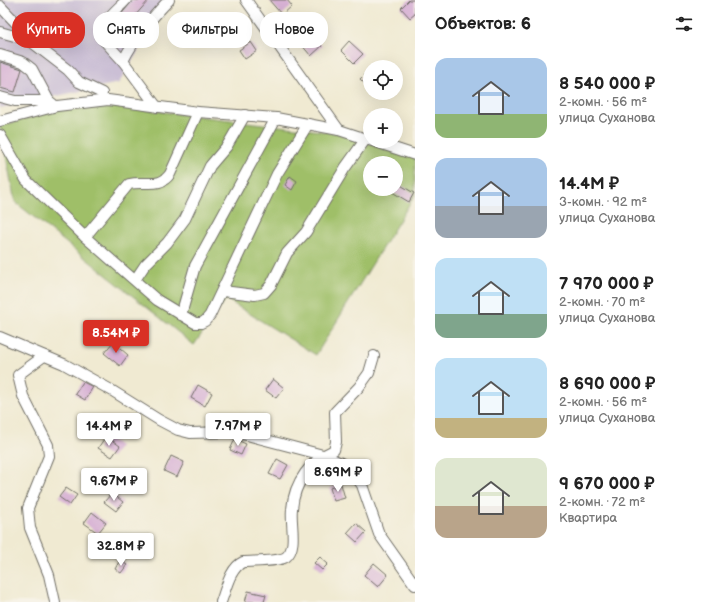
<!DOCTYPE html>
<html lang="ru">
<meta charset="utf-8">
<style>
body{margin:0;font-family:"Balsamiq Sans",sans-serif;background:#f2f2f2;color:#222;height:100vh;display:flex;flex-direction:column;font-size:15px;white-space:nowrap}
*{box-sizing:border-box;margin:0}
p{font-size:13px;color:#767676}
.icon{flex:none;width:22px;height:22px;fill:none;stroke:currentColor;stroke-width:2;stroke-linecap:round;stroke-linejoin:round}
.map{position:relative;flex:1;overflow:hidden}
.sheet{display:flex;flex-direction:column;background:#fff;width:300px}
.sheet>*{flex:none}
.top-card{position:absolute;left:12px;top:12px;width:343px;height:36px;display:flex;gap:8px}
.controls{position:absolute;left:363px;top:60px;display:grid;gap:8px}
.controls a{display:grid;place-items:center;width:40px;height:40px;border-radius:50%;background:#fff;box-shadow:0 4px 16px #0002;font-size:20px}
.price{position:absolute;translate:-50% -34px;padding:0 9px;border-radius:4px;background:#fff;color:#222;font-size:13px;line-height:26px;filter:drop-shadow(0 1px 2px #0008)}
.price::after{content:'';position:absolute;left:50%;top:24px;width:12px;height:9px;margin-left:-6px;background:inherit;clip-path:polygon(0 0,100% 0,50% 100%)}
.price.selected{background:#d93025;color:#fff}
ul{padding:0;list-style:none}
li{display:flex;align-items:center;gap:12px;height:100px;padding:0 20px}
li span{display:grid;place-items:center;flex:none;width:112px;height:80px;border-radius:12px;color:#555}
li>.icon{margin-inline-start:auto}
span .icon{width:48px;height:48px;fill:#fffc;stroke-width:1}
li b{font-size:17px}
h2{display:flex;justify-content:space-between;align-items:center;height:48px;padding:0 20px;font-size:17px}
.pill{padding:0 14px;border-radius:16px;background:#fff;box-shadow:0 4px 16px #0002;font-size:14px;line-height:36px}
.pill.selected{background:#d93025;color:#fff}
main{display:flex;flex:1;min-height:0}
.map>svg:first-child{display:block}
.industrial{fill:#cbbfd5}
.green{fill:#9fbf68;stroke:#65754a;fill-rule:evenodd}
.building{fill:#d7b1d4}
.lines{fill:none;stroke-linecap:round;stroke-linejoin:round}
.minor-casing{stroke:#706e65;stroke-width:12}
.minor{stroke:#fff;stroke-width:10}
</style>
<main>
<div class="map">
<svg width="415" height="602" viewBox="0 0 415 602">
<rect width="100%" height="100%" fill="#f7f3e8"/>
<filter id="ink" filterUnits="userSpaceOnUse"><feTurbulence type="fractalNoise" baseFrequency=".025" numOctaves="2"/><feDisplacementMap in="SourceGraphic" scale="8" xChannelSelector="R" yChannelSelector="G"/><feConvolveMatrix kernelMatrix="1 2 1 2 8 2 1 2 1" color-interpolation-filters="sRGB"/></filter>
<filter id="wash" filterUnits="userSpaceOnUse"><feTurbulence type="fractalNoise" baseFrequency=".012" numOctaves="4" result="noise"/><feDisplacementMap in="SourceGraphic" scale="16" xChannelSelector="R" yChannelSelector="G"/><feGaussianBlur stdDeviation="0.9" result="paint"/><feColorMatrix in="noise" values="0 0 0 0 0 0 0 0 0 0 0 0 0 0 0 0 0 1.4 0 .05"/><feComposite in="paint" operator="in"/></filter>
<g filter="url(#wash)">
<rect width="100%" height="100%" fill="#f0ead2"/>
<path class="industrial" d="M0,0H169L119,83L0,108Z"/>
<path class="green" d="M122,107L337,133L415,157V195L316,355L226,299L194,345L15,202L0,126L59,110ZM370,163H396V189H370Z"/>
<g id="blocks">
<g class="building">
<path d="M133,0H149L116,37L109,29Z"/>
<path d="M269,0H287L292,6L282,15Z"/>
<path d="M409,0H415V14L410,18L401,8Z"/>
<path d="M311,34L322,46L311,56L300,43Z"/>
<path d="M349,41L363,54L354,63L341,50Z"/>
<path d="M251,42L257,51L245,59L239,50Z"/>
<path d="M0,62L22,69L15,92L0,88Z"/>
<path d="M366,73L370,77V89L360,79Z"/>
<path d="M290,176L297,181L292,190L285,185Z"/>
<path d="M397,183L414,193L409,202L392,192L394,189H396Z"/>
<path d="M113,342L128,355L120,366L104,353Z"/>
<path d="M273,379L284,388L276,398L265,390Z"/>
<path d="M83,382L93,387L85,400L75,394Z"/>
<path d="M198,385L212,393L205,406L191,398Z"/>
<path d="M106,436L120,446L112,457L98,448Z"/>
<path d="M235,439L246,444L241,455L230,450Z"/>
<path d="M171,456L184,462L177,477L164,471Z"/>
<path d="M277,459L288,465L280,479L269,474Z"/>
<path d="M341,484L345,498L334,501L330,488Z"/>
<path d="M66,488L77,495L70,505L59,497Z"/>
<path d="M112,493L123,502L116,511L104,502Z"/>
<path d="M92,512L106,523L98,533L84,523Z"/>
<path d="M356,523L366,532L357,542L347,533Z"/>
<path d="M320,557L328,564L322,570L314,563Z"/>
<path d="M120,560L127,565L121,573L115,569Z"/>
<path d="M374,563L388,575L378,587L364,575Z"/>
<path d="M248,591L266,595L264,602H245Z"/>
</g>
</g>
</g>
<g filter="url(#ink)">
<use href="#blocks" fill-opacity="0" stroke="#706e65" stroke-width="1"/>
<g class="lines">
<g class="minor-casing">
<g id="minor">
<path d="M126,0C118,9 100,22 100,36L123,61L157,107"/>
<path d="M246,0L339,130"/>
<path d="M0,6L18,25L20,36"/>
<path d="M0,32L29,40L68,70L79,82L102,93"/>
<path d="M0,55L23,62L32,69L49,101"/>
<path d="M123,61C135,37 151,19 169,0"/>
<path d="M0,97L15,101H49L53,104"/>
<path d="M0,121L57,106L108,100L198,112L276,118L339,130L415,155"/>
<path d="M0,135L26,180L85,237L157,300L195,323H201L205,321L210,315L277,174L308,124"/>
<path d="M85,237L129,184C146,180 159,189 170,174L198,112"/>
<path d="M135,280L145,265L167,243L185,219L210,166L227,146L245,115"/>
<path d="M223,291L255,295L264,293L271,285L287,253L306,232L345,168L365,140"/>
<path d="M181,315L195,266L276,118"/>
<path d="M0,337L64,364L111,390L159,420L178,430L190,433L230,432L247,435L323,455L341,463L350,469L362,485L379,534L415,585"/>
<path d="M44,356L18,375L23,396L48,445L49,456L28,508L30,528L49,575L55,602"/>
<path d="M221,602C226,589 230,568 243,562C253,561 278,562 286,557C298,547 290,523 292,509C294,482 311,460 334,450L336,442L335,412L359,387L369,373L374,356"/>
</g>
</g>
<use href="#minor" class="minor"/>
</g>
</g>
</svg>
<div class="controls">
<a><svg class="icon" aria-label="locate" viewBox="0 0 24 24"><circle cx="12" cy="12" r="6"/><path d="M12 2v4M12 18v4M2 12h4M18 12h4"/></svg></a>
<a>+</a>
<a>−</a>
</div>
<b class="price selected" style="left:116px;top:354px">8.54M ₽</b>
<b class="price" style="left:109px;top:447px">14.4M ₽</b>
<b class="price" style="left:238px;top:447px">7.97M ₽</b>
<b class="price" style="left:338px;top:493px">8.69M ₽</b>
<b class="price" style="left:114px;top:502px">9.67M ₽</b>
<b class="price" style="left:121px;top:567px">32.8M ₽</b>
<div class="top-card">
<a class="pill selected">Купить</a>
<a class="pill">Снять</a>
<a class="pill">Фильтры</a>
<a class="pill">Новое</a>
</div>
</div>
<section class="sheet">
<h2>Объектов: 6<svg class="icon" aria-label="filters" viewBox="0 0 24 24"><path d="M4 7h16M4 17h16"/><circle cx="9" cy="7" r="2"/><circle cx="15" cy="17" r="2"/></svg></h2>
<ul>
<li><span style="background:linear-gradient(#a9c7e8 70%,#8fb573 0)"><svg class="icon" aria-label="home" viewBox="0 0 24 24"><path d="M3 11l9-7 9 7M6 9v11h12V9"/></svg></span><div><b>8 540 000 ₽</b><p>2-комн. · 56 m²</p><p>улица Суханова</p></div></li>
<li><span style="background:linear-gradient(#a9c7e8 60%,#9aa5b1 0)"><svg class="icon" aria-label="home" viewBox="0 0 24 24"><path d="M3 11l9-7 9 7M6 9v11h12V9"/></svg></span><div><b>14.4M ₽</b><p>3-комн. · 92 m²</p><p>улица Суханова</p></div></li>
<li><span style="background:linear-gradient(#bfe0f5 70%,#7fa58c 0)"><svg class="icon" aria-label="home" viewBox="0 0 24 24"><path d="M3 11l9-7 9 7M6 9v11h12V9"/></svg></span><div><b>7 970 000 ₽</b><p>2-комн. · 70 m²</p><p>улица Суханова</p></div></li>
<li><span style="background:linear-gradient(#bfe0f5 75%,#c2b280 0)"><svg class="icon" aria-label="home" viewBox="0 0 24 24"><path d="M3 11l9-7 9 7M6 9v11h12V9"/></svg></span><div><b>8 690 000 ₽</b><p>2-комн. · 56 m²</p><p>улица Суханова</p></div></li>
<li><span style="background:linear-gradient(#dfe7d0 60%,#b9a48a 0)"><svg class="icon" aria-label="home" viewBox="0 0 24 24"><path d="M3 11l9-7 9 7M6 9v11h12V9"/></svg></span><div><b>9 670 000 ₽</b><p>2-комн. · 72 m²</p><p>Квартира</p></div></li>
</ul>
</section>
</main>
